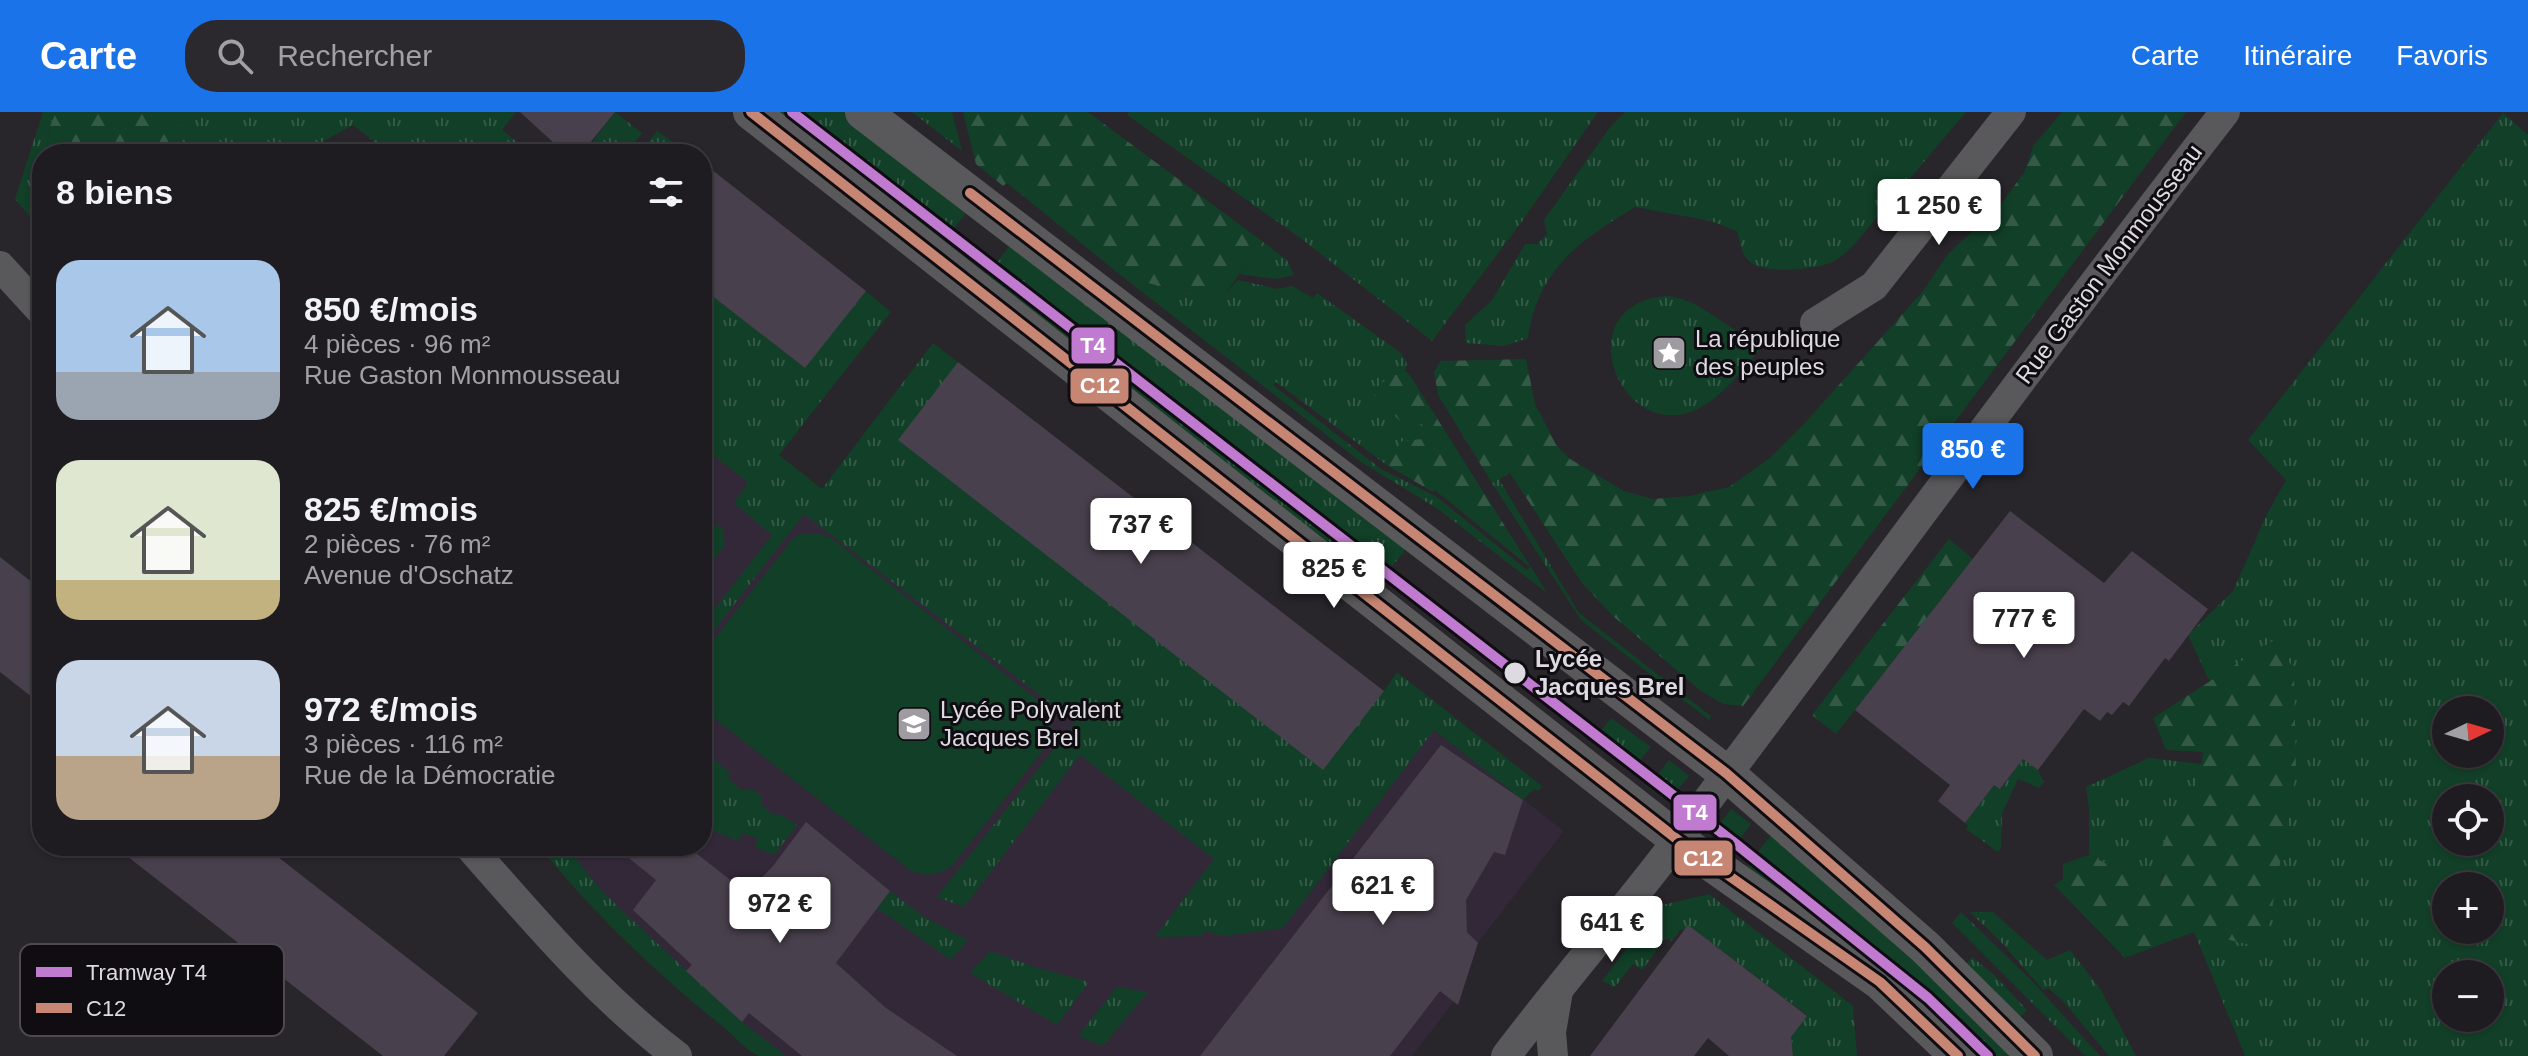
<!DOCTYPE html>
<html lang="fr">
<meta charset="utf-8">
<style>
body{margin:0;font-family:Helvetica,sans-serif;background:#2b292d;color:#f1f3f6;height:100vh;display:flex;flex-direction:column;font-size:30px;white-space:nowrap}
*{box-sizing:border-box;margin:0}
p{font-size:26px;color:#a1a1a5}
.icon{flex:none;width:44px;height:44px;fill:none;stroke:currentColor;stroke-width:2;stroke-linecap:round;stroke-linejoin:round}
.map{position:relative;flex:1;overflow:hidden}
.side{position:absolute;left:32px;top:32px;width:680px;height:712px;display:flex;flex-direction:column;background:#1e1c20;border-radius:32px;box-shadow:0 2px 6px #0004,0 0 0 2px #3c3a3e}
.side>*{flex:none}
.needle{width:52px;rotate:85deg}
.tools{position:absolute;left:2432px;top:584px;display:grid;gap:16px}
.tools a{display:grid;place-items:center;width:72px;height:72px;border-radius:50%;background:#1e1c20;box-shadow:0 2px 6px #0004,0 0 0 2px #3c3a3e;font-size:40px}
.price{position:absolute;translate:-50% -68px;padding:0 18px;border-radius:8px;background:#fff;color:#222;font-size:26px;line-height:52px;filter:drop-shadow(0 2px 4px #0008)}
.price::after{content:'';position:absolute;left:50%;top:48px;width:24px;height:18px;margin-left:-12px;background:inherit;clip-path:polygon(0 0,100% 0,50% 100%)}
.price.current{background:#1a73e8;color:#fff}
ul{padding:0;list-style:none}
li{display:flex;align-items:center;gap:24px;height:200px;padding:0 24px}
li span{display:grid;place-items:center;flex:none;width:224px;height:160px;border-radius:24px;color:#555}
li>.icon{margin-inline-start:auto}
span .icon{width:96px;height:96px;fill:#fffc;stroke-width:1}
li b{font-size:34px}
h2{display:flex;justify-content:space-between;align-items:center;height:96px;padding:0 24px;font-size:34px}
header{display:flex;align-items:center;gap:48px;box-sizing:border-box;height:112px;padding:0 40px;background:#1a73e8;color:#fff}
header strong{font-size:38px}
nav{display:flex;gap:44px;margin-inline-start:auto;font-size:28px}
.search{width:560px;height:72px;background:#2b292d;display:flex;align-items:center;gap:20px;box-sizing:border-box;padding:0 28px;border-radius:32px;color:#a1a1a5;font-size:30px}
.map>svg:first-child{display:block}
.built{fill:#322838}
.grass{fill:url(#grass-tufts);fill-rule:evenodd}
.forest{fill:url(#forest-firs)}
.garden{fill:#123f28}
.building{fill:#49404d}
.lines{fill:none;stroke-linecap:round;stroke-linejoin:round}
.minor{stroke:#59585a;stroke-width:30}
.tertiary{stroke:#59585a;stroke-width:36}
.bus-1-casing{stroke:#100d12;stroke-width:16}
.bus-1{stroke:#c78674;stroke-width:10}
.tram-1-casing{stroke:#100d12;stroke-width:16}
.tram-1{stroke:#c07bd1;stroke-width:10}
.stop-dot{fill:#dedae1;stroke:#100d12;stroke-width:3}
.labels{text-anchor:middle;stroke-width:6;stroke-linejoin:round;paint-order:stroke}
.street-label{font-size:24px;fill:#dedae1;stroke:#100d12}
.poi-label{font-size:24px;fill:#dedae1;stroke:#100d12;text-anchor:start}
.stop-label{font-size:24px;font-weight:bold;fill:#dedae1;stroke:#100d12;text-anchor:start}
.key{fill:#100d12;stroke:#4e4a50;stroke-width:2}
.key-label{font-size:22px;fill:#dedae1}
.line-badge{stroke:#100d12;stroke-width:3}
.badge-label{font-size:22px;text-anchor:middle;font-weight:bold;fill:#fff}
</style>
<header>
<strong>Carte</strong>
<div class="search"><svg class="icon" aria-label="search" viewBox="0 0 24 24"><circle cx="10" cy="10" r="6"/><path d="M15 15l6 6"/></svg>Rechercher</div>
<nav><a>Carte</a><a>Itinéraire</a><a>Favoris</a></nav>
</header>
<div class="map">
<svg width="2528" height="944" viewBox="0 0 2528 944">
<defs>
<pattern id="grass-tufts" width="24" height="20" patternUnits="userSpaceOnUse" patternTransform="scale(2)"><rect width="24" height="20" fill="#123f28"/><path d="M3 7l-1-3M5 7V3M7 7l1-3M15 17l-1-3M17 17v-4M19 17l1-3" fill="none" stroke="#345a47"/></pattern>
<pattern id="forest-firs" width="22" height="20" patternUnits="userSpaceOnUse" patternTransform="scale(2)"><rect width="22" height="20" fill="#123f28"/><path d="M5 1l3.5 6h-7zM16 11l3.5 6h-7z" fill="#345a47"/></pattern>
</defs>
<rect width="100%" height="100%" fill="#28252b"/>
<path class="built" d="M702,285L1158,636L1405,596L1564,719L1478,831L1463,878L1412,944H759L666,866L597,799L539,734H702Z"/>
<g class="grass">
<path d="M43,0H56L49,17L46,42H42V119L15,87Z"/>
<path d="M179,0H516L502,18L532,42H390L353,13L300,42H181Z"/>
<path d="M615,0L642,21L626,42H583Z"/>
<path d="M771,0H844L969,97L942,132Z"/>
<path d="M912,0H952L962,39Z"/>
<path d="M1129,0H1598L1520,112L1432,229L1303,128L1127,3Z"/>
<path d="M1625,0H1966L1852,135C1846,140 1840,147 1832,150C1815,158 1762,163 1748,148C1741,141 1740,128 1737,119L1711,109L1635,95C1579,129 1538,157 1528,226L1504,234L1466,231L1465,213L1492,188L1525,132H1537L1547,122L1544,108L1611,14Z"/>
<path d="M2503,1L2528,23V944H2245L2194,820L2200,661L2193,682L2172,711L2159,778L2089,743V696L2086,675L2149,646L2202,652L2215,581L2188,523L2233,479L2267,402L2286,368L2248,328ZM2446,598H2490V642H2446ZM2446,686H2490V730H2446ZM2446,774H2490V818H2446ZM2446,862H2490V906H2446Z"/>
<path d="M657,19L684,37L680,42H639Z"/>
<path d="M1263,130L1287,148L1294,163L1276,167L1240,162Z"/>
<path d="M1012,131L1410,432L1374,477L984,166Z"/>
<path d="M1123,165L1172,177L1225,182L1238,168L1277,177L1292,174L1313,186L1317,181L1401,241L1407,251L1405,259L1388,266L1422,312V327L1402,330L1388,354L1276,270L1273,273L1381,357L1437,385L1527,458L1530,455L1533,458L1547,481L1438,397L1361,350Z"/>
<path d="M702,176L804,255L866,179L891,200L779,343L822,377L933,231L1200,437L1141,516L1261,609L1384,579L1397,560L1542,674L1539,679L1534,677L1523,688L1434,618L1283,816L1224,824L1204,819L1202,824L1155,825L1214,747L1080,643L964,795L937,785L1075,610L804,402L702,534V513L772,423L734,391L748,370L702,335Z"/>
<path d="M1666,184C1693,186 1711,203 1734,217C1743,222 1753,226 1762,231L1760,238C1743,256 1725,282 1703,294C1623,341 1562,193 1666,184Z"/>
<path d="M1499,367L1579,501L1711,604L1709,608L1581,508L1492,371Z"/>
<path d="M717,412L723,417L725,433L702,462V431Z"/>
<path d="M1611,606L1651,635L1630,660L1593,629Z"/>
<path d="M702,638L730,661L728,666L741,678H753L761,683L762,693L772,702L782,703L797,713L774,743L755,735L758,727L742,721L738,729L702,714Z"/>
<path d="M2023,647L2038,658L2044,670L2039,676L2018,667L2002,702L2001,735L1998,740L1966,717L1968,714L1965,711L1994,673L2001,677Z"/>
<path d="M1669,648L1689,664L1668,689L1649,674Z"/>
<path d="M1731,697L1751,712L1732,738L1712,722Z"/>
<path d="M1775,718L2022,944H1976L1935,905L1744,758Z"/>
<path d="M543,734H566L601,778L630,806L742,910L786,944C778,944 769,944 761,944C750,942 736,926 727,918C660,864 595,804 541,736Z"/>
<path d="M890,779L924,805L968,828L951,848L877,796Z"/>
<path d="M1709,782L1853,894L1857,944H1793L1791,925L1807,903L1689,814L1685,819L1681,817L1672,829L1666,826L1642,858L1633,852L1615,875L1602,869L1658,794Z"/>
<path d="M1961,800L2033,870L2100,944H2085L1952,811Z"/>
<path d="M1970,800H1993L2047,848L2070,838L2101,878L2136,944H2109L2063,889L2048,876L2043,878L2001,830Z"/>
<path d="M990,839L1035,855L1089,870L1057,913L970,861Z"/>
<path d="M1972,845L1993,862L2027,898L2020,905L1966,853Z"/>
<path d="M1117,875L1148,880L1103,934L1078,924Z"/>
</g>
<g class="forest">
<path d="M56,0H179L181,42H46L49,17Z"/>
<path d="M963,0H1088L1263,130L1225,182L1172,177L1123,165L1007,71L1003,74L976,52Z"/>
<path d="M2062,0H2186L1743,594L1723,592L1701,579L1613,504L1582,471L1510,361L1492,371L1438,283L1434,260L1441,249L1526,247L1535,292L1557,334L1570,347L1624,379L1653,387L1689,384L1729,375L1771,345L1804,312L1923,179L1948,142L1999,95L2025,59L2033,34Z"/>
<path d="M1405,259L1409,262L1532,457L1435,378L1433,380L1388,354L1402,329L1422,327V312L1401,310L1371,280L1388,266Z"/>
<path d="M1949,427L1973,447L1836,622L1812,603Z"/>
<path d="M2277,526L2294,559L2296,661L2265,836L2194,820L2125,846L2054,773L2063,767V752L2089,743L2159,778L2163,762L2158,748C2162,736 2166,722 2172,711C2189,683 2200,676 2203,640L2166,638L2153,606Z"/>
</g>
<path class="garden" d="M805,421H818L831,426L1048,596C1053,610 1054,619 1048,632L952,754C937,763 927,765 911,759L702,597V543L794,425Z"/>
<g class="building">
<path d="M520,0H615L581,42H566Z"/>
<path d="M702,50L866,179L805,256L702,176Z"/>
<path d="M958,250L1384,579L1323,658L898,328Z"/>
<path d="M2010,399L2104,471L2132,439L2208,497L2169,549L2165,546L2129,594L2123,590L2112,603L2107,600L2100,609L2084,597L2038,658L2023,647L2000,677L1994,673L1965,711L1938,689L1950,673L1855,598Z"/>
<path d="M0,445L42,478V593L0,560Z"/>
<path d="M1441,633L1523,688L1505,743L1494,740L1466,788L1467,820L1478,831L1458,893L1440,879L1390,944H1200Z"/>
<path d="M806,710L890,779L836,851L886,896L957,944H802L749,901L742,910L686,859L692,853L633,798L656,768L614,734H687L747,781L773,754Z"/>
<path d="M114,734H264L478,901L444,944H383Z"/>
<path d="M1688,813L1807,904L1791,925L1793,944H1729L1708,926L1694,944H1590Z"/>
</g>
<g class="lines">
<g class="minor">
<path d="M0,154L42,200"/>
<path d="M1815,211L1874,174L2011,0"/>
<path d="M469,734C534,808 598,884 677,944"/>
<path d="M1506,944C1562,870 1623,800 1679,726C1862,485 2039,239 2225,0"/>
<path d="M1553,944L1551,920L1558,879"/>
</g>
<g class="tertiary">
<path d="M751,0L1623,685L1678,728L1880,870L1958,944"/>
<path d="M863,0L1726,661L1925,835L2035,944"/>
</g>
<g class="bus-1-casing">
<g id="bus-1">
<path d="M751,0L1678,728L1880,870L1958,944"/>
<path d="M970,81L1726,661L1925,835L2035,944"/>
</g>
</g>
<use href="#bus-1" class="bus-1"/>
<g class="tram-1-casing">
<path id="tram-1" d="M792,0L1736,732L1928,886L1988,944"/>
</g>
<use href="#tram-1" class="tram-1"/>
</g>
<defs>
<g id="sight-square" transform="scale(1.8)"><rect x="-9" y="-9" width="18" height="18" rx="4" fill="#9e9ba1" stroke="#100d12"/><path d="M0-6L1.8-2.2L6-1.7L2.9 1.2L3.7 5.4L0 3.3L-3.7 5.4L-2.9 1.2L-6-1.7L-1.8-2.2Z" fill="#fff"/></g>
<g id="school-square" transform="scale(1.8)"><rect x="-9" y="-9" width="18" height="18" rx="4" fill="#9e9ba1" stroke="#100d12"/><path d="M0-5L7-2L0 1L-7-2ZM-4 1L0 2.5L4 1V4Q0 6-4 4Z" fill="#fff"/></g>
</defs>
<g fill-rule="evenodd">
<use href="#sight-square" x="1669" y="241"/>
<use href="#school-square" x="914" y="612"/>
</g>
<circle class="stop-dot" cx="1515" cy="561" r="12"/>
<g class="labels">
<g class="street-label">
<text transform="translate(2109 152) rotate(-53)" y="8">Rue Gaston Monmousseau</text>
</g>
<g class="poi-label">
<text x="1695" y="235">La république<tspan x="1695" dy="28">des peuples</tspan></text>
<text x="940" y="606">Lycée Polyvalent<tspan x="940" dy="28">Jacques Brel</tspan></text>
</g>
<g class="stop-label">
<text x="1535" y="555">Lycée<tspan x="1535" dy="28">Jacques Brel</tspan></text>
</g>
</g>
<rect x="20" y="832" width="264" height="92" rx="12" class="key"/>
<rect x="36" y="855" width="36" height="10" fill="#c07bd1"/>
<rect x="36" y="891" width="36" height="10" fill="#c78674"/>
<g class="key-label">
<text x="86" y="868">Tramway T4</text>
<text x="86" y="904">C12</text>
</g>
<g class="line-badge">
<rect x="1070" y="214" width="46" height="39" rx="8" fill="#c07bd1"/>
<rect x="1069" y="255" width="61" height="38" rx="8" fill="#c78674"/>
<rect x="1672" y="681" width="46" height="39" rx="8" fill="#c07bd1"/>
<rect x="1673" y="727" width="61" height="38" rx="8" fill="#c78674"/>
</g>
<g class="badge-label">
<text x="1093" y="241">T4</text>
<text x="1100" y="281">C12</text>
<text x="1695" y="708">T4</text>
<text x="1703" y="754">C12</text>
</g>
</svg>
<div class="tools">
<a><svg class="needle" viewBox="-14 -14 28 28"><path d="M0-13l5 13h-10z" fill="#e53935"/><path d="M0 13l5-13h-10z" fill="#a1a1a5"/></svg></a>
<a><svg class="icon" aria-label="locate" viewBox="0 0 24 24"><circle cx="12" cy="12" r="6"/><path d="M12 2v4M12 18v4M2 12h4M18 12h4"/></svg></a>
<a>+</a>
<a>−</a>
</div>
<b class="price" style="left:1939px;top:135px">1 250 €</b>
<b class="price current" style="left:1973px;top:379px">850 €</b>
<b class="price" style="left:1141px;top:454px">737 €</b>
<b class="price" style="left:1334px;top:498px">825 €</b>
<b class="price" style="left:2024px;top:548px">777 €</b>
<b class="price" style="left:1383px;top:815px">621 €</b>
<b class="price" style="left:780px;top:833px">972 €</b>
<b class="price" style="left:1612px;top:852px">641 €</b>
<section class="side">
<h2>8 biens<svg class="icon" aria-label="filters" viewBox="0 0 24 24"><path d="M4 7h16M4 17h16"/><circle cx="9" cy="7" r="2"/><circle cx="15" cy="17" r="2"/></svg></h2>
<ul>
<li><span style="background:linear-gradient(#a9c7e8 70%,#9aa5b1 0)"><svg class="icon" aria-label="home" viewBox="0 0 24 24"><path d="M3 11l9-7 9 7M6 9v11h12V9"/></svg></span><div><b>850 €/mois</b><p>4 pièces · 96 m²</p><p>Rue Gaston Monmousseau</p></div></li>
<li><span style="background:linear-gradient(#dfe7d0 75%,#c2b280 0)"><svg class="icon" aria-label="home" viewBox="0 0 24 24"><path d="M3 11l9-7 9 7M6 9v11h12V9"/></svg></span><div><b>825 €/mois</b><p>2 pièces · 76 m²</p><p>Avenue d'Oschatz</p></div></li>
<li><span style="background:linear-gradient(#c9d6e8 60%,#b9a48a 0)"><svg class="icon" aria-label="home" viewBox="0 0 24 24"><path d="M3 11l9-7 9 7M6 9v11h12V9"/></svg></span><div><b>972 €/mois</b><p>3 pièces · 116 m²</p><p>Rue de la Démocratie</p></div></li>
</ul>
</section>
</div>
